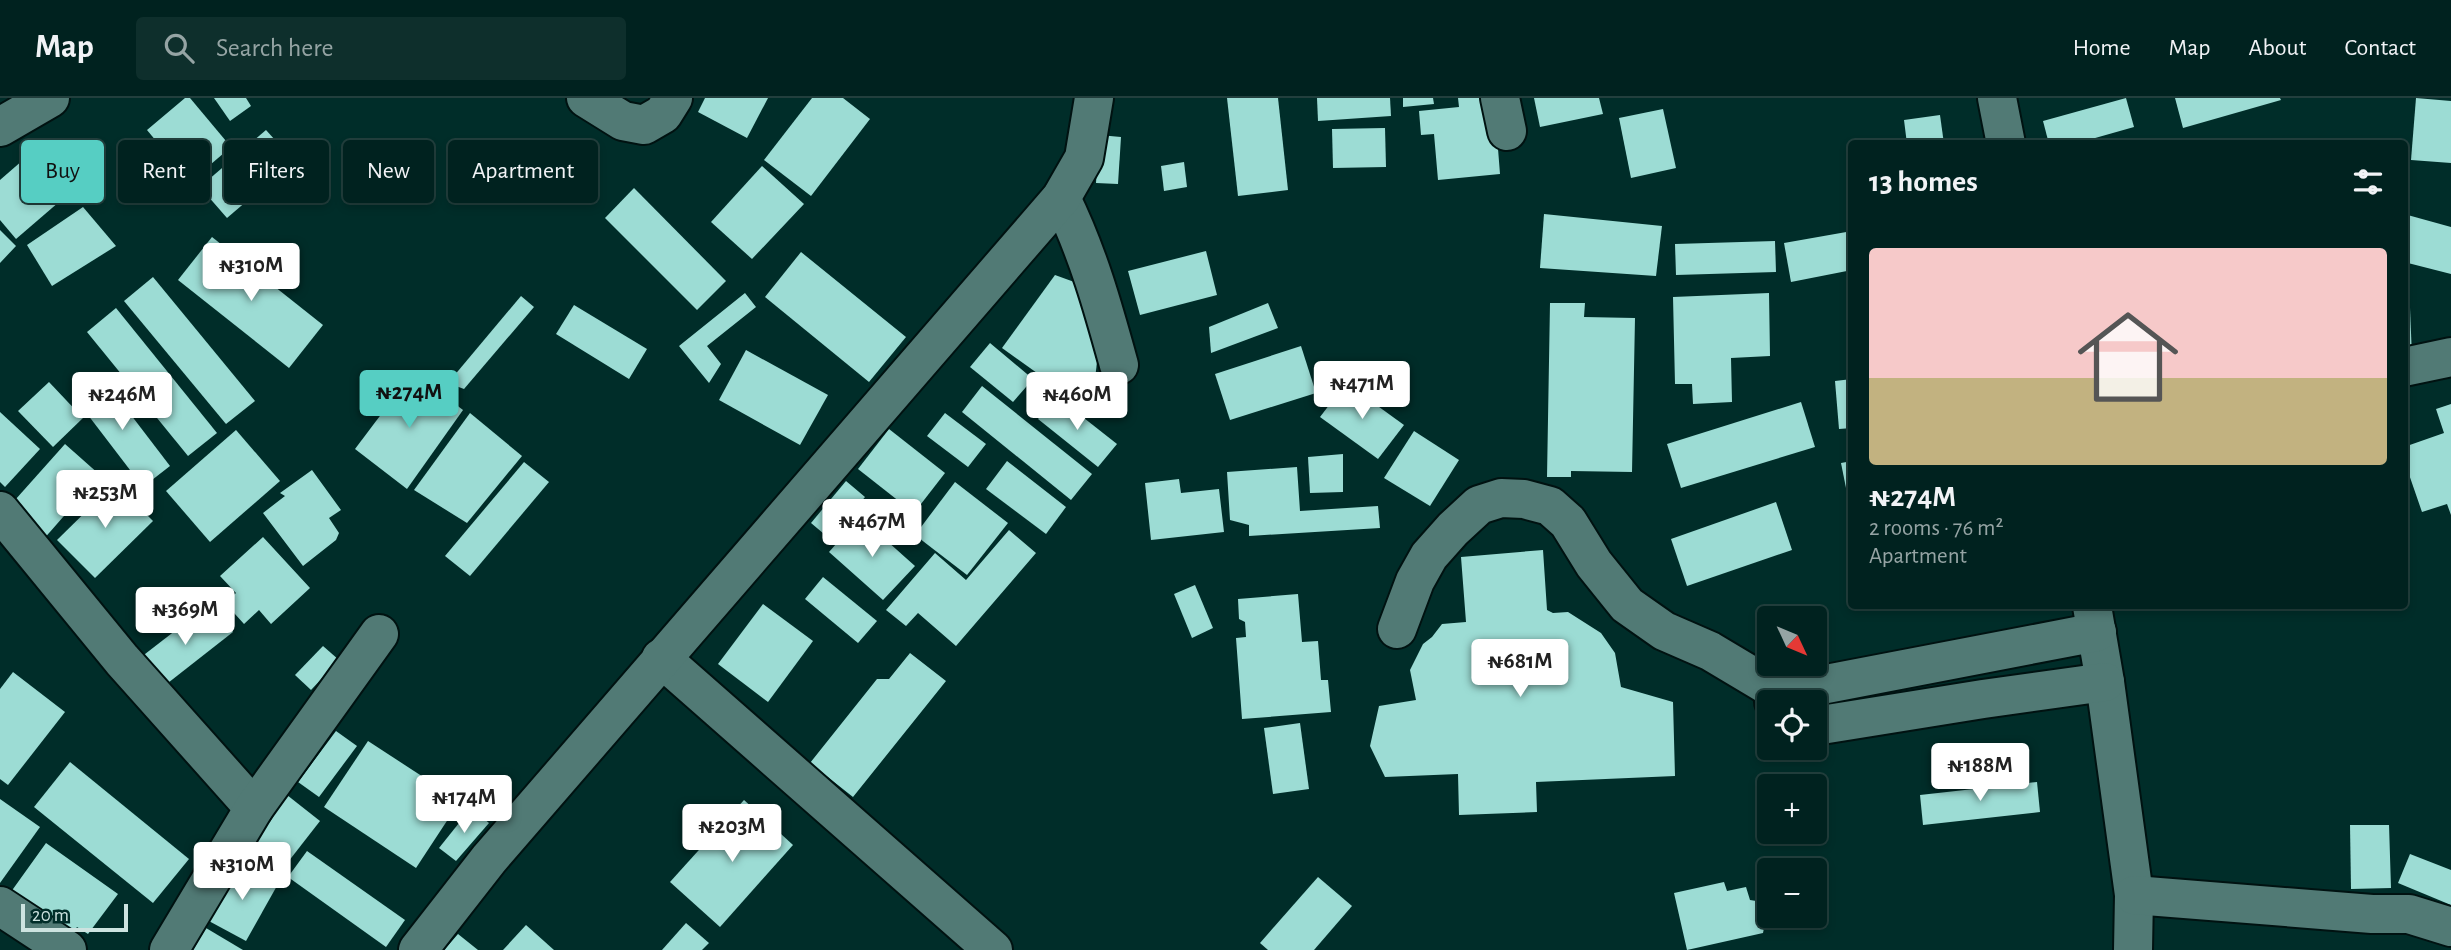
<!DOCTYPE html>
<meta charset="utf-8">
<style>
body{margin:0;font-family:"Alegreya Sans",sans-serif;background:#0e2f2c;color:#f1f3f6;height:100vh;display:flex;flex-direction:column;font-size:26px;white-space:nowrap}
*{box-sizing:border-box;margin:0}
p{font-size:23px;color:#95a4a4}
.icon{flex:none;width:38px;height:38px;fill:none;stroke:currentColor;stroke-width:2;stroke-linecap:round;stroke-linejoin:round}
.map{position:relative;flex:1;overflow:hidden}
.sheet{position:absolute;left:1848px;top:42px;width:560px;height:469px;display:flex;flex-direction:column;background:#00221f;border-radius:7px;box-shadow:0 4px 10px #0003,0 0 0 2px #223f3d}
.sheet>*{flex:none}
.guide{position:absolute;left:21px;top:42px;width:665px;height:63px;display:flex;gap:14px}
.needle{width:46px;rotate:134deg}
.controls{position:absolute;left:1757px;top:508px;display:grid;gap:14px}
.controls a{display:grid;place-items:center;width:70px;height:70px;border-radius:7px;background:#00221f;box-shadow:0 4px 10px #0003,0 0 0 2px #223f3d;font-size:35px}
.scale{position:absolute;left:21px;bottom:18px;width:107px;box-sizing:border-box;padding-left:7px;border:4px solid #cde3e0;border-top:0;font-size:19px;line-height:24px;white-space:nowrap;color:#cde3e0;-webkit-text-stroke:5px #002d29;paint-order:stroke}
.price{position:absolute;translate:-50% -60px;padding:0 16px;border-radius:7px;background:#fff;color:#222;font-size:23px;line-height:46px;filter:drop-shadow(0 2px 4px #0008)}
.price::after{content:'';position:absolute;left:50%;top:42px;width:21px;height:16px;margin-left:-10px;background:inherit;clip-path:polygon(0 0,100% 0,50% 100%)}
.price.current{background:#56cec3;color:#111}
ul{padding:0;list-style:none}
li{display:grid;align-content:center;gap:14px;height:371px;padding:0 21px}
li span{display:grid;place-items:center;height:217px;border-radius:7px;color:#555}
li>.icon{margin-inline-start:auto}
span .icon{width:126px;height:126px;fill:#fffc;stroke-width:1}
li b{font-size:30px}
h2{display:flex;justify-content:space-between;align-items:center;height:84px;padding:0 21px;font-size:30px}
.tag{padding:0 24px;border-radius:7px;background:#00221f;box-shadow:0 4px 10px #0003,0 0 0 2px #223f3d;font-size:24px;line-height:63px}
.tag.current{background:#56cec3;color:#111}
header{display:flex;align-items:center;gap:42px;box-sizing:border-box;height:98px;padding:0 35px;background:#00221f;border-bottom:2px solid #223f3d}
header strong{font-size:33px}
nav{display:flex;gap:38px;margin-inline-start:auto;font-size:24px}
.search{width:490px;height:63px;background:#0e2f2c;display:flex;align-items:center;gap:18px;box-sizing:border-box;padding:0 24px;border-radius:7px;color:#95a4a4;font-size:26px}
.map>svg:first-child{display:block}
.building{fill:#9cdcd4}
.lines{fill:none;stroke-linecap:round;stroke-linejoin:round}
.minor-casing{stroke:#001211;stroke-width:42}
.minor{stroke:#517a75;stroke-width:38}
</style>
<header>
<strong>Map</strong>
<div class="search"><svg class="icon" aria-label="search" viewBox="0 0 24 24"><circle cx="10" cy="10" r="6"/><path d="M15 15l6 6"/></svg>Search here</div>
<nav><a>Home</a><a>Map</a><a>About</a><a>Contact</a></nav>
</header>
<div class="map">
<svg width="2451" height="852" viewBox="0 0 2451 852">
<rect width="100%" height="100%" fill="#002d29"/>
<g class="building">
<path d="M185,0H190L231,49L190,84L147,32Z"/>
<path d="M214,0H246L251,8L230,23Z"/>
<path d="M705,0H768L747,40L698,14Z"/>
<path d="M812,0H843L870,21L811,98L764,62Z"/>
<path d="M1227,0H1278L1288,92L1238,98Z"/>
<path d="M1317,0H1390L1391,18L1318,23Z"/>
<path d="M1403,0H1433L1434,6L1403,9Z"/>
<path d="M1458,0H1494L1500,76L1438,82L1434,36L1421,37L1419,13L1459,9Z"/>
<path d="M1534,0H1599L1603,16L1540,29Z"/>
<path d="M2126,0L2134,29L2074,46H2049L2043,23Z"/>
<path d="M2175,0H2280L2281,2L2183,30Z"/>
<path d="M2416,0L2451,3V65L2411,62Z"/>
<path d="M1663,11L1676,70L1631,80L1619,20Z"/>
<path d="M1940,17L1944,46H1907L1904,22Z"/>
<path d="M1385,30L1386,69L1333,70L1332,31Z"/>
<path d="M266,32L294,63L227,120L200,89Z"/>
<path d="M1099,37L1121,39L1118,86L1096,85Z"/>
<path d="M23,62L59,104L16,141L0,122V82Z"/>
<path d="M1184,64L1187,89L1164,93L1161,68Z"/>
<path d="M762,68L804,106L752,161L711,124Z"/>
<path d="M634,90L726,183L697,212L605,120Z"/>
<path d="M83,109L116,148L52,188L27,147Z"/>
<path d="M1544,116L1662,128L1656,178L1540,170Z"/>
<path d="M2404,116L2451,129V176L2404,164Z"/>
<path d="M0,132L16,148L0,165Z"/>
<path d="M1852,133V172L1791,184L1784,145Z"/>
<path d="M212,139L323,227L289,270L178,182Z"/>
<path d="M1775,143L1776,174L1676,177L1675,146Z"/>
<path d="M1206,153L1217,197L1140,217L1128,173Z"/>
<path d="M801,154L906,239L869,284L765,199Z"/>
<path d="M1055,177L1077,185L1097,264L1095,281L1079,305L1002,250Z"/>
<path d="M153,179L255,303L226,326L124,203Z"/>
<path d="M745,195L756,209L707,248L721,266L709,285L679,248Z"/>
<path d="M1769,195L1770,258L1731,260L1732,304L1693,306L1692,286H1675L1673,199Z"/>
<path d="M521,198L534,209L464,291L448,285Z"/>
<path d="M1268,205L1278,230L1211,255L1209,229Z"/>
<path d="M1550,205H1585L1584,219L1635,220L1632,374L1571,373V379H1547Z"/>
<path d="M574,207L647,251L629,281L556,236Z"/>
<path d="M116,210L217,335L188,358L87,234Z"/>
<path d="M2410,210L2412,259H2404V211Z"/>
<path d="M990,245L1033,281L1013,304L970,269Z"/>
<path d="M1301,248L1316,295L1230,322L1215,276Z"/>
<path d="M746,252L828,297L800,347L719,302Z"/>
<path d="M413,274L463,312L407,391L355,351Z"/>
<path d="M102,279L170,368L143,389L75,300Z"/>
<path d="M1852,281V330L1839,331L1835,283Z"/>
<path d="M49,284L83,320L53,349L18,313Z"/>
<path d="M1346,285L1404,327L1378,361L1320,319Z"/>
<path d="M982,288L1092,376L1071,402L962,314Z"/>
<path d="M1056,298L1117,346L1098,369L1038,321Z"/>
<path d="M1801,304L1815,349L1681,390L1667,346Z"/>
<path d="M2451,306V417L2447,406L2422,414L2404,362V349L2444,335L2436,311Z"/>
<path d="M0,314L40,351L5,389L0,384Z"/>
<path d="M470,315L522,358L467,425L414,392Z"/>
<path d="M945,315L986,346L968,369L927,338Z"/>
<path d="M889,331L945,375L914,415L858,371Z"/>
<path d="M236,332L280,383L210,444L166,393Z"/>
<path d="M1414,333L1459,362L1430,408L1384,380Z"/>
<path d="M65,346L100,377L42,443L7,411Z"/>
<path d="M1343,356V394L1310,395L1308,359Z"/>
<path d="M1007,363L1066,409L1046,436L986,391Z"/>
<path d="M1852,363V410H1850L1841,365Z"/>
<path d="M524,364L549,384L470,478L445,458Z"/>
<path d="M1297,369L1300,413L1378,408L1380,430L1249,438V427L1230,422L1227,374Z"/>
<path d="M312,372L341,412L329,420L339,435L336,442L303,468L263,415L285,398L280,395Z"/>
<path d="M1179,381L1181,395L1219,391L1224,434L1151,442L1145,385Z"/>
<path d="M846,383L865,399L830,441L811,425Z"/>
<path d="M955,384L1008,425L967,477L915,437Z"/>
<path d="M115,385L153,423L95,480L57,442Z"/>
<path d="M1776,404L1792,452L1687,488L1671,441Z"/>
<path d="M860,419L915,468L883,502L829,454Z"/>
<path d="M1009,432L1036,455L956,548L918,515L906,528L886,512L935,455L966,482Z"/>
<path d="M263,439L310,490L271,526L259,512L244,526L225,505L236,495L220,478Z"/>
<path d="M1543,452L1547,512L1553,515L1568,514L1601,535L1615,555L1621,589L1673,604L1675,678L1536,684L1537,714L1459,717L1458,676L1385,679L1370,648L1379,608L1416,602L1410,572L1423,546L1432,539L1442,526L1466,524L1461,459Z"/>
<path d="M823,479L877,523L858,545L805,501Z"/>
<path d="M1195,487L1213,530L1192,540L1174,496Z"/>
<path d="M1298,496L1302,544L1318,543L1321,582H1328L1331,614L1242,621L1236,540L1246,539L1245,524L1239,521L1238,501Z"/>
<path d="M211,505L233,534L159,592L136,563Z"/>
<path d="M763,506L813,543L768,604L718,566Z"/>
<path d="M323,548L339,562L311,592L295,577Z"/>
<path d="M910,555L946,583L853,699L810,665L877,581H889Z"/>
<path d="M13,574L65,614L8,687L0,681V591Z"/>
<path d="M1300,625L1309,691L1273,696L1264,630Z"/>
<path d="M336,633L357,648L319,699L298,684Z"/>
<path d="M368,643L460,703L416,770L324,709Z"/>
<path d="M70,664L189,761L153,805L34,709Z"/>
<path d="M2037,684L2040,714L1923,727L1920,697Z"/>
<path d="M287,697L320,723L281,773L248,747Z"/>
<path d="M0,701L40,729L0,785Z"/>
<path d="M744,702L793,747L720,829L670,784Z"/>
<path d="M471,710L489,725L456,763L439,750Z"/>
<path d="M2350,727H2389L2391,790L2351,791Z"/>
<path d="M46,745L118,796L88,836L77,829L68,841L8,798Z"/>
<path d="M307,753L405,822L386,849L288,779Z"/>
<path d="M2410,756L2451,772V807L2398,785Z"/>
<path d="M239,765L278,786L246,843L207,822Z"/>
<path d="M1318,779L1352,808L1314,852H1268L1260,845Z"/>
<path d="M1724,784L1727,793L1746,789L1750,802L1769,805L1763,835L1687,852L1674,795Z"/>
<path d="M686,825L709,845L702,852H662Z"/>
<path d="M526,827L554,852H503Z"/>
<path d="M206,830L243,852H193Z"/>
<path d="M458,836L478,852H444Z"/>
</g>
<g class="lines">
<g class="minor-casing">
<g id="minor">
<path d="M586,0L623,23L644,27L663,16L673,0"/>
<path d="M1500,0L1507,33"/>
<path d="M1997,0L2006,46"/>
<path d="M0,29L50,0"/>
<path d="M1061,100C1088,155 1103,209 1119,267"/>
<path d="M2404,269L2451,259"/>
<path d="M0,413L122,562L254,710"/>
<path d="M2092,508L2105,584L2134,797L2133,852"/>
<path d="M1397,531L1415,483L1429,458L1453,431L1479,407L1501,400L1524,401L1550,408L1568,424L1594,466L1627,507L1664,533L1710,553L1782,596"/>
<path d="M661,560L993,852"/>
<path d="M1774,604L1782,596L1790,593L2097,534"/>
<path d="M1815,628L1983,601L2105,584"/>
<path d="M2134,797L2372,816H2409L2451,829"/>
<path d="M0,808L67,852"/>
<path d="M169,852L254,710L379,536"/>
<path d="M418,852L489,761L1061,100L1084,60L1094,0"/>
</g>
</g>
<use href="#minor" class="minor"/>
</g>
</svg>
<div class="controls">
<a><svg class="needle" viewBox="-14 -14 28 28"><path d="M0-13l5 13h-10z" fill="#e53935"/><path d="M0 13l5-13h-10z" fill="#95a4a4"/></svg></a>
<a><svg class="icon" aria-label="locate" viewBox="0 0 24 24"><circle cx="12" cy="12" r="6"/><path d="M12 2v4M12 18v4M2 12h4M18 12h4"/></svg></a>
<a>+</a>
<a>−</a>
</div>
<div class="scale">20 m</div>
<b class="price" style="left:251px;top:205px">₦310M</b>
<b class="price" style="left:1362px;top:323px">₦471M</b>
<b class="price current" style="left:409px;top:332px">₦274M</b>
<b class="price" style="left:122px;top:334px">₦246M</b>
<b class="price" style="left:1077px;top:334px">₦460M</b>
<b class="price" style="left:105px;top:432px">₦253M</b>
<b class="price" style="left:872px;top:461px">₦467M</b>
<b class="price" style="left:185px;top:549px">₦369M</b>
<b class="price" style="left:1520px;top:601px">₦681M</b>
<b class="price" style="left:1980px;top:705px">₦188M</b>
<b class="price" style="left:464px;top:737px">₦174M</b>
<b class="price" style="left:732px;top:766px">₦203M</b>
<b class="price" style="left:242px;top:804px">₦310M</b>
<div class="guide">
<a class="tag current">Buy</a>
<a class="tag">Rent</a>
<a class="tag">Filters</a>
<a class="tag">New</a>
<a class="tag">Apartment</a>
</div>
<section class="sheet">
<h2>13 homes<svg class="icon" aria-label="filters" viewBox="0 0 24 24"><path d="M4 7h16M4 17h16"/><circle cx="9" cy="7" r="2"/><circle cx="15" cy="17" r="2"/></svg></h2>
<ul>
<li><span style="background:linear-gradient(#f6c9c9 60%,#c2b280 0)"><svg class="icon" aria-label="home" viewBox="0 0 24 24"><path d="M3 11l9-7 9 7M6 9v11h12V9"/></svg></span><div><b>₦274M</b><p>2 rooms · 76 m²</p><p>Apartment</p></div></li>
</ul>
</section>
</div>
